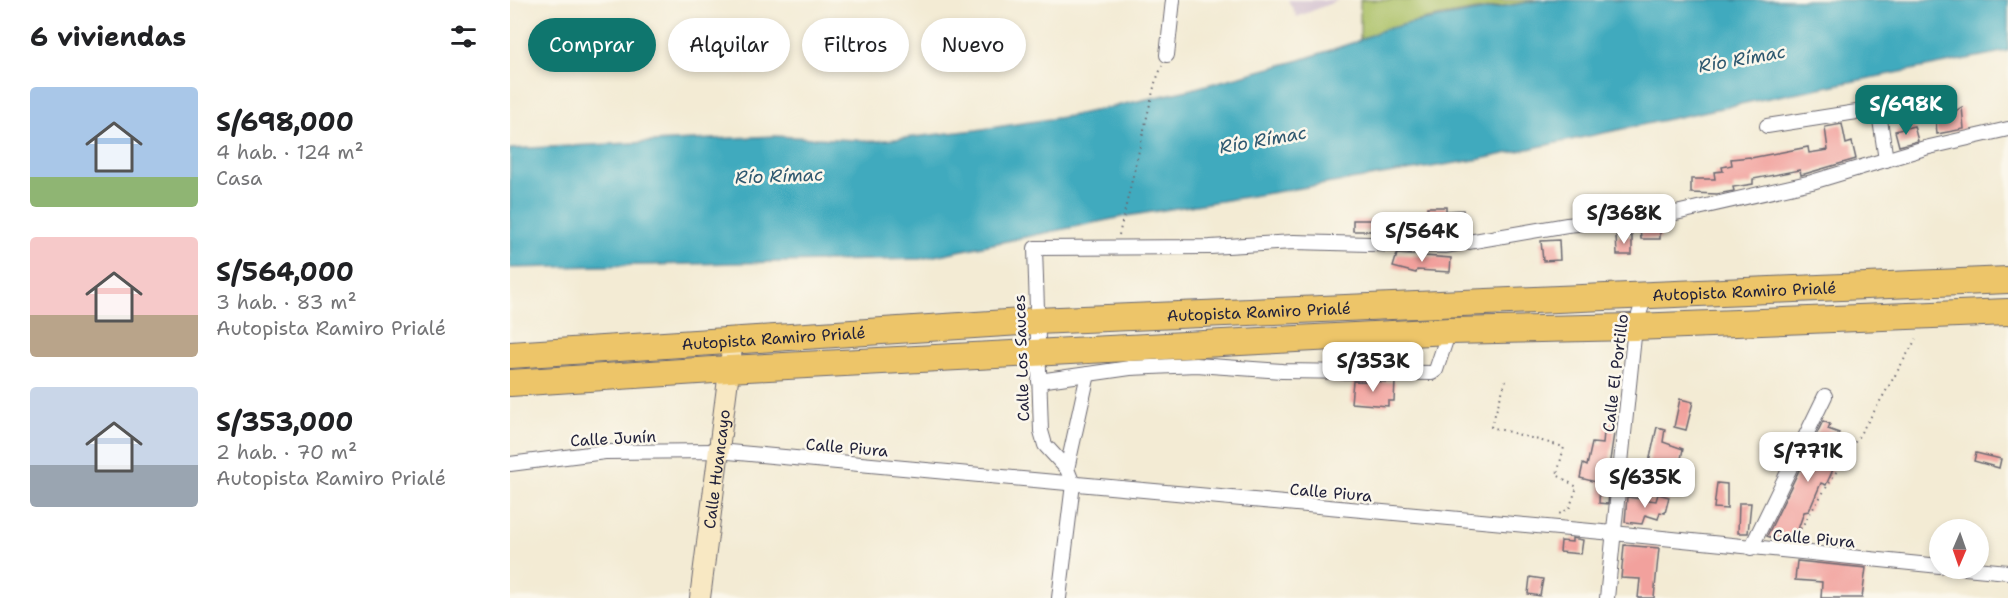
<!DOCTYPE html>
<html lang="es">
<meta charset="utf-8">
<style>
body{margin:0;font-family:"Shantell Sans",sans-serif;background:#f2f2f2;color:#202124;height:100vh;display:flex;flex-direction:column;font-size:22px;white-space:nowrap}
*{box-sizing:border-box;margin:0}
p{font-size:20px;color:#757577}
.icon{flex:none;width:33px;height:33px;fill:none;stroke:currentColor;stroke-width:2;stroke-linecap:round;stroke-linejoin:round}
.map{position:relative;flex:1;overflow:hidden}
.details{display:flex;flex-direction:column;background:#fff;width:510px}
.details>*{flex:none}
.guide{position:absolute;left:18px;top:18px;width:570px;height:54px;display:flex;gap:12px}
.needle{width:39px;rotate:182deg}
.tools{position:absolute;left:1419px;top:519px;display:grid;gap:12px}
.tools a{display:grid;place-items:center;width:60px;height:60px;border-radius:50%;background:#fff;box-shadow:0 3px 9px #0003;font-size:30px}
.price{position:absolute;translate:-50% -51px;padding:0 14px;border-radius:12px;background:#fff;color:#222;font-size:20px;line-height:39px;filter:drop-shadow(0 2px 3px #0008)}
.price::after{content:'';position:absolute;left:50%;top:36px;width:18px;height:14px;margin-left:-9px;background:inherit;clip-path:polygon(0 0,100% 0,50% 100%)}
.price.on{background:#0f766e;color:#fff}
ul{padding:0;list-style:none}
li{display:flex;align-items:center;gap:18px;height:150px;padding:0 30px}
li span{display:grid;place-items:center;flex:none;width:168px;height:120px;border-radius:6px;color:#555}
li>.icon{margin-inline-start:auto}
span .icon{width:72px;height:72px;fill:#fffc;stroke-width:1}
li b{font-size:26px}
h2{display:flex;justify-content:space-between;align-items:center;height:72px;padding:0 30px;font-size:26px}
.chip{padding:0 21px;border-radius:27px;background:#fff;box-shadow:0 3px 9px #0003;font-size:21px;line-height:54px}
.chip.on{background:#0f766e;color:#fff}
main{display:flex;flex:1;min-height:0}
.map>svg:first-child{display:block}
.industrial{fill:#d0bdce}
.green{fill:#aac065;stroke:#667150;stroke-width:1.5}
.water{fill:#3faabe;stroke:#30667c;stroke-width:1.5}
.building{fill:#f2a19d}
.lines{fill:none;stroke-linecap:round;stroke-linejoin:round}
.street-casing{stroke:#6b6871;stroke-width:16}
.secondary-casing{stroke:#6b6871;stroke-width:22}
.highway-casing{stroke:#6b6871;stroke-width:28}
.path{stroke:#6b6871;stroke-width:2;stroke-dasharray:1.5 4.5;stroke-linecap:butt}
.street{stroke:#fff;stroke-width:14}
.secondary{stroke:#f8e8c3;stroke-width:20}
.highway{stroke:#edc569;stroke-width:26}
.labels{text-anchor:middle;stroke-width:5;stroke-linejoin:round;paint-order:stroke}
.street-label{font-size:16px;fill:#22223b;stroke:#fbf7ec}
.water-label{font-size:18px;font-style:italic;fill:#2e586f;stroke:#fbf7ec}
</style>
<main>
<section class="details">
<h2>6 viviendas<svg class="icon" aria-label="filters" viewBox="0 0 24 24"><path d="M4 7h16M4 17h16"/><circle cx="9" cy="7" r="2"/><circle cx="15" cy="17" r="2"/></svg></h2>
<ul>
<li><span style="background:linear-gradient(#a9c7e8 75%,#8fb573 0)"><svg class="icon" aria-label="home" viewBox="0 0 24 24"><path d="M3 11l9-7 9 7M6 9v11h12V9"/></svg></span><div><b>S/698,000</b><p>4 hab. · 124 m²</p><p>Casa</p></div></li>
<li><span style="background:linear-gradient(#f6c9c9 65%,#b9a48a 0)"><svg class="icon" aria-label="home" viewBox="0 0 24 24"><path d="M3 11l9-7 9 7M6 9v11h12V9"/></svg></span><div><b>S/564,000</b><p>3 hab. · 83 m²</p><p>Autopista Ramiro Prialé</p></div></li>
<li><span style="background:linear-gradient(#c9d6e8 65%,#9aa5b1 0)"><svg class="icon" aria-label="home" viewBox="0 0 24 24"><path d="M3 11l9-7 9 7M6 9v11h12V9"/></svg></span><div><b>S/353,000</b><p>2 hab. · 70 m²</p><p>Autopista Ramiro Prialé</p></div></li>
</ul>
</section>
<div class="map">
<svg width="1498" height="598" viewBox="0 0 1498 598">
<rect width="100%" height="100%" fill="#fbf7ec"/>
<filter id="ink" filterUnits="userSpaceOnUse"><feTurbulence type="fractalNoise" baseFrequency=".0167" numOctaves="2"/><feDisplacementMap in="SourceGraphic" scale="12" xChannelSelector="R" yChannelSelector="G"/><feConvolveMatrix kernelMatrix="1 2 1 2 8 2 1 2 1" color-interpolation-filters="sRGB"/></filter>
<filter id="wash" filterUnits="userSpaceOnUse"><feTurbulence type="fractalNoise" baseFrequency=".008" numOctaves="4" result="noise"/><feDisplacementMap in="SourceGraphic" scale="24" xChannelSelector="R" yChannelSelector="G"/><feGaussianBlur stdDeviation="1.35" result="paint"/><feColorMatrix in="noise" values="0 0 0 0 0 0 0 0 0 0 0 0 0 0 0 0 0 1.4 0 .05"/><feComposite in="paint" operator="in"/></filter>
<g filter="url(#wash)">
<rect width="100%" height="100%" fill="#f3ebd4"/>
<path class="industrial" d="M778,0H829L787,17Z"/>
<path class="green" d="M850,0H1030C972,10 903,16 850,40Z"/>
<path class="water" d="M1030,0H1498V51L1249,100L971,159L617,216L410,259L0,268V149L264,136L367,141L466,130L560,116L678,90L790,60L845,42L872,30L901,23Z"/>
<g id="blocks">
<g class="building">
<path d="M1452,107L1454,129L1427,134L1426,123Z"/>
<path d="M1332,124L1336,144L1342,142L1346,159L1291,175L1290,170L1243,179V184L1223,187L1224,191L1207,194L1181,193V179H1205L1204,172L1213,171L1212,167L1222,165L1221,159L1240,157L1241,158L1298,147L1299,153L1318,150L1315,127Z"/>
<path d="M1404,126L1408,141L1389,146L1385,131Z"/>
<path d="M917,207H936V211L953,210L954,229L936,230L937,236H917V232L900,231L901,213L917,214Z"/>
<rect x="843" y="220" width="34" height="11"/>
<path d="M1150,225V239H1131L1130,227Z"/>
<path d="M1106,236H1122V255H1107Z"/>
<path d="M1049,240L1050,260L1033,261L1031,241Z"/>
<path d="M887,254L941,258L940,272L907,270L906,273L883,267Z"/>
<path d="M843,381L885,382L884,401H878V406L841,403Z"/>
<path d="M1170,399L1183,402L1176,430L1164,427Z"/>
<path d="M1095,419L1106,420L1099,467H1101L1098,504L1089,503L1090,483L1070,478L1073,464L1077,466L1082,443L1093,444Z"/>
<path d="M1313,421L1320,424L1318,429L1329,433L1325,441L1335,445L1332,455L1330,454L1316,485L1311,483L1299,511L1294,512L1285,538L1276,540L1269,537L1268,540L1257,536Z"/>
<path d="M1147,427L1155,429L1153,442L1173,449L1167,479L1137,471Z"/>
<path d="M1466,453L1491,459L1489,468L1464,461Z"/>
<path d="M1207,483L1217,484V509L1204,508Z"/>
<path d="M1148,494L1159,497L1155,513L1150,512L1148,519L1135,515L1132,524L1115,522L1117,497L1146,501Z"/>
<path d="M1229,503H1241L1238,533H1228Z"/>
<path d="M1062,538L1073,540L1071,554L1050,552L1051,541L1062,542Z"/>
<path d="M1114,545L1149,548L1144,598H1128L1130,579L1111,578Z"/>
<path d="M1287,561L1356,568L1352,598H1311L1312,582L1285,580Z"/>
<path d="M1020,577L1033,579L1030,596L1018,594Z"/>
</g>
</g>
</g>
<g filter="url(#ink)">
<use href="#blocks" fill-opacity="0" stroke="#6b6871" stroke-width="1.5"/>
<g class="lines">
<g class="street-casing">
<g id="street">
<path d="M657,55L663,0"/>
<path d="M1257,126L1366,109L1369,113L1376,160"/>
<path d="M529,381L620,368L686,365L772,371L922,373L926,370L939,331"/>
<path d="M0,464L95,452L208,451L1103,533L1430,566"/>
<path d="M557,469L578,374"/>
<path d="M1241,548L1315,396"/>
<path d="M1455,568L1498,572"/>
<path d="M549,598L563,484L557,469L535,445L531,431L525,248L700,247L784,242L935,246L1057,225L1157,215L1302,182L1415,148L1498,129"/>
<path d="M1097,598L1125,327L1135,296"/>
</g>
</g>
<g class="secondary-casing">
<g id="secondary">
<path id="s1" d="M190,598L223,340"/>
</g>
</g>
<g class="highway-casing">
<g id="highway">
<path id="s2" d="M0,355L526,321L1498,280"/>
<path d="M0,383L219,369L939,331L1125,327L1498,312"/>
</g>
</g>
<g class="path">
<path d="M609,235L645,83L652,66"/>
<path d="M996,380L981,427L1054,447L1047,475L1067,487L1059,509L1047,515"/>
<path d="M1284,539L1365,410L1406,339"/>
</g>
<use href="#street" class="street"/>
<use href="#secondary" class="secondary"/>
<use href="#highway" class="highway"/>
</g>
</g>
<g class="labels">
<g class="street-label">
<text dy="6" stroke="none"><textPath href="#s2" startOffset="1236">Autopista Ramiro Prialé</textPath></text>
<text dy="6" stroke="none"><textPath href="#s2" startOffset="750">Autopista Ramiro Prialé</textPath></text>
<text dy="6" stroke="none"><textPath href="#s2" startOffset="264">Autopista Ramiro Prialé</textPath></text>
<text transform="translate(511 358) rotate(-92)" y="6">Calle Los Sauces</text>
<text transform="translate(1105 373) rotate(-83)" y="6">Calle El Portillo</text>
<text transform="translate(103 438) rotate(-3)" y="6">Calle Junín</text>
<text transform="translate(337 447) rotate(5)" y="6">Calle Piura</text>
<text dy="6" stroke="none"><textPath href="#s1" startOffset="130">Calle Huancayo</textPath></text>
<text transform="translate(821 492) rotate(5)" y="6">Calle Piura</text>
<text transform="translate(1304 538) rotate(5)" y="6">Calle Piura</text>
</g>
<g class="water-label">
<text transform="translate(1232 59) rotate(-10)" y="6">Río Rímac</text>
<text transform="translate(753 140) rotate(-10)" y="6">Río Rímac</text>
<text transform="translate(269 176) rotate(-2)" y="6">Río Rímac</text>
</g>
</g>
</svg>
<div class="tools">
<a><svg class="needle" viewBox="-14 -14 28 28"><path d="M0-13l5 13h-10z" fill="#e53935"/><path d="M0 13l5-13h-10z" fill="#757577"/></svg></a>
</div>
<b class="price on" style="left:1396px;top:136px">S/698K</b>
<b class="price" style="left:1114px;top:245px">S/368K</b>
<b class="price" style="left:912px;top:263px">S/564K</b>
<b class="price" style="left:863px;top:393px">S/353K</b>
<b class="price" style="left:1298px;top:483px">S/771K</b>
<b class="price" style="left:1135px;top:509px">S/635K</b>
<div class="guide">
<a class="chip on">Comprar</a>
<a class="chip">Alquilar</a>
<a class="chip">Filtros</a>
<a class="chip">Nuevo</a>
</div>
</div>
</main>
